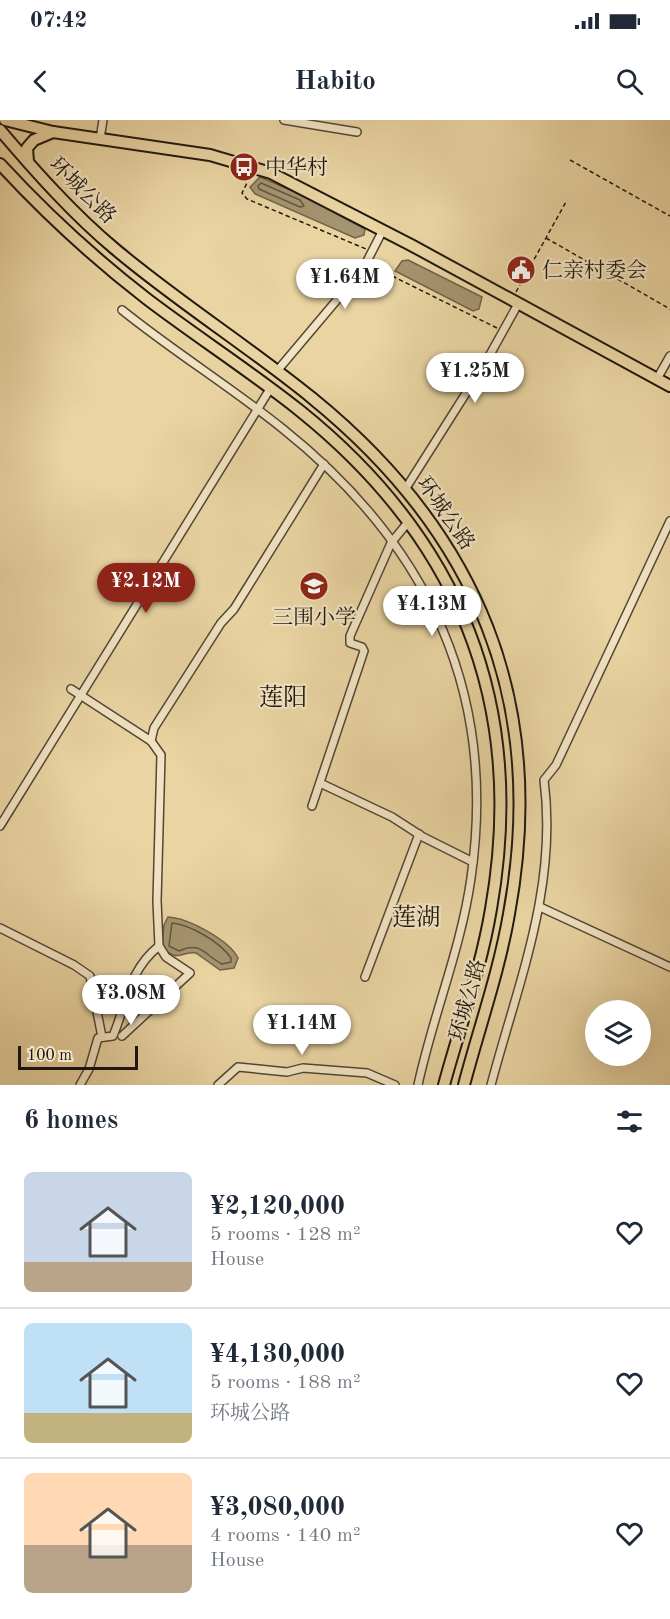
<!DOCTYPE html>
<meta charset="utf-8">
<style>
body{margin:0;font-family:"Old Standard TT","Noto Serif SC",serif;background:#f6f6f7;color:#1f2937;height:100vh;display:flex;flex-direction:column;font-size:22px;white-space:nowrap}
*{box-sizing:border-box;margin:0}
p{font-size:20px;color:#747a83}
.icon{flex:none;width:33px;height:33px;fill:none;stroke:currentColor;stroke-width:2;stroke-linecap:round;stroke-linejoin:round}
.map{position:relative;height:965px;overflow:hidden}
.sheet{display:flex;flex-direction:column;background:#fff;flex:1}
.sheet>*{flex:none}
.tools{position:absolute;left:585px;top:880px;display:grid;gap:12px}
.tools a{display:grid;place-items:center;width:66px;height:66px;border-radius:50%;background:#fff;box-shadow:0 6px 24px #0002;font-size:30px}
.scale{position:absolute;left:18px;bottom:15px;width:120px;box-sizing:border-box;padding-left:6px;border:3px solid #20180f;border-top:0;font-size:16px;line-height:21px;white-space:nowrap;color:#20180f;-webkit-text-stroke:4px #f1e3c3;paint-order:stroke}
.price{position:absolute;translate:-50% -51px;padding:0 14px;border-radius:21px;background:#fff;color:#222;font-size:20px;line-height:39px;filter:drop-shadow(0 2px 3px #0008)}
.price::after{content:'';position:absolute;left:50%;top:36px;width:18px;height:14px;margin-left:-9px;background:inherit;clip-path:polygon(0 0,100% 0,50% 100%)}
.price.selected{background:#8f2418;color:#fff}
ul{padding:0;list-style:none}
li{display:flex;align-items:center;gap:18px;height:150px;padding:0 24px}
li+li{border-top:2px solid #e0e1e3}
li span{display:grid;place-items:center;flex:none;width:168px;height:120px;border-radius:9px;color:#555}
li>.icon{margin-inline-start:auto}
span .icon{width:72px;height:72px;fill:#fffc;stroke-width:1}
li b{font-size:26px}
h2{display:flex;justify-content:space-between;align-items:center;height:72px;padding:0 24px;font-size:26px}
.status{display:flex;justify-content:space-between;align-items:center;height:42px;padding:0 30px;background:#fff;direction:ltr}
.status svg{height:16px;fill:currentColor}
header{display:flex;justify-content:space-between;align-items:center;height:78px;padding:0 24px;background:#fff;font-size:27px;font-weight:600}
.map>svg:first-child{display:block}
.water{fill:#a59470;stroke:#706249;stroke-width:1.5}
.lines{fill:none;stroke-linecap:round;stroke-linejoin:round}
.shore{stroke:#625640;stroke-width:1.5}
.street-casing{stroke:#524734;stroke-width:10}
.primary-casing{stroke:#20180f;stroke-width:14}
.path{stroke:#20180f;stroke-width:1.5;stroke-dasharray:4.5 3;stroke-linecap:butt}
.street{stroke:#f1e3c3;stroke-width:7}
.primary{stroke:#e9d4a2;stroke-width:10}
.labels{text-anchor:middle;stroke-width:4.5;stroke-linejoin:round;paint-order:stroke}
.poi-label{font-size:21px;fill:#20180f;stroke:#f1e3c3;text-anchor:start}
.street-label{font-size:21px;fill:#20180f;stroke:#f1e3c3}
.quarter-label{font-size:24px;fill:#20180f;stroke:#f1e3c3}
</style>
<div class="status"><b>07:42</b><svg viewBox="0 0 49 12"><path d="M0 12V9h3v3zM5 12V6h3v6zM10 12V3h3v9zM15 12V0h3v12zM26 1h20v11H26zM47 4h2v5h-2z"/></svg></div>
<header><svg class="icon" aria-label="back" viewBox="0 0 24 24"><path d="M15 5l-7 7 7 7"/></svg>Habito<svg class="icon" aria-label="search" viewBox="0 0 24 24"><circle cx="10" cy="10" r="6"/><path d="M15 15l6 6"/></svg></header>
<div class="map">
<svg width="670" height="965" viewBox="0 0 670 965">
<rect width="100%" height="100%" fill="#e9d4a2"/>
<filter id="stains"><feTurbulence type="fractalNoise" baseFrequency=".00333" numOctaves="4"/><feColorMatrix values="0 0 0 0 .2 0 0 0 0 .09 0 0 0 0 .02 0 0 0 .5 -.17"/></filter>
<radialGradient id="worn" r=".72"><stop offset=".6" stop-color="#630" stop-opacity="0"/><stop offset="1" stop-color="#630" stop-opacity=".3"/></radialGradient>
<g class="water">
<path d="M260,57L302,75L365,109L364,115L355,118L255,74L250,67Z"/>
<path d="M408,140L482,177L479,189L473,191L395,151L402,141Z"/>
<path d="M168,797C188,798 229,820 238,838L234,848L220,850L196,833C179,831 181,843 162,828L164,805Z"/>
</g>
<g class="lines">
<g class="shore">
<path d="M261,63L300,80L304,86L300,87L259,69L258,66Z"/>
<path d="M172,803C191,805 220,822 231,838V842L222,844C204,835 202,821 179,831L169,826Z"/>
</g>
<g class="street-casing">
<g id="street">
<path d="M284,0L357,12"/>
<path d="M100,19L103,0"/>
<path d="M122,190C174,232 231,267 283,309C427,424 498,572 471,758C461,829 433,895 418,965"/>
<path d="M277,251L363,149L383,110"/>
<path d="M657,259L670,236"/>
<path d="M406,368L487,240L518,184"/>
<path d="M71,569L151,621L161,635L157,781L159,826L166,837L190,853L122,916"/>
<path d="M151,621L154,608L221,503L234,489L324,344"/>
<path d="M320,663L392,697L423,717L473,742"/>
<path d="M312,686L364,531L362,527L350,523V516L391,423L409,401"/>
<path d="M0,706L270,269"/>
<path d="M540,787L670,847"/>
<path d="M0,808L74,845L90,856L102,917"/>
<path d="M365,857L419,714"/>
<path d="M80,965L89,949L98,918L113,916C127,883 128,851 159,826"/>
<path d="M218,965L238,947L287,952L303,948L367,953L395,965"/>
<path d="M491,965C518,863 558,767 544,660L556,645L670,401"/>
</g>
</g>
<g class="primary-casing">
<g id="primary">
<path d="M5,0L53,12L210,35L271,53L411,125L670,266"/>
<path d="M0,10C35,51 73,94 115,129C178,182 248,226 312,278C478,413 548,582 509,794C499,852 479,908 464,965"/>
<path d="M28,42L27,28L34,20L53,12"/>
<path d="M0,44C45,93 94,138 147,179C197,217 250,251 299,290C460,419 527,584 491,789C481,849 460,906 444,965"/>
</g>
</g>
<g class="path">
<path d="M570,40L670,96"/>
<path d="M250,57L242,73L247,79L366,129"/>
<path d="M546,118L670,189"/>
<path d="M372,146L497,208"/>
<path d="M516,172L567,80"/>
</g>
<use href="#street" class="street"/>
<use href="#primary" class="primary"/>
</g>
<defs>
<g id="bus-disc" transform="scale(1.5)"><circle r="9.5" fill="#8f2418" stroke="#f1e3c3"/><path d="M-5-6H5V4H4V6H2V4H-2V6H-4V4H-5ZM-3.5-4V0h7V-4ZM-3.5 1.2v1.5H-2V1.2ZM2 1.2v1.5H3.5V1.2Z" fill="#fff"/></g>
<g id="civic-disc" transform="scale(1.5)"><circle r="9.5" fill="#8f2418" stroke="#f1e3c3"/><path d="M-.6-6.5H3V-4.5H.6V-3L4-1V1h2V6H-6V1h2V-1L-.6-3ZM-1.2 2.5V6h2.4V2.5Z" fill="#fff"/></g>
<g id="school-disc" transform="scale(1.5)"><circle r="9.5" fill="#8f2418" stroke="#f1e3c3"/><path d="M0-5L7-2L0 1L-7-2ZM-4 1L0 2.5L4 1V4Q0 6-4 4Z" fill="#fff"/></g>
</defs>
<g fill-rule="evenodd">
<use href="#bus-disc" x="244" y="47"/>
<use href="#civic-disc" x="521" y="150"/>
<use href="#school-disc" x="314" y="466"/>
</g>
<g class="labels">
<g class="poi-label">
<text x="265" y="54">中华村</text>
<text x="542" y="157">仁亲村委会</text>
<text x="314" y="504" text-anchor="middle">三围小学</text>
</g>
<g class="street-label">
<text transform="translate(83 70) rotate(45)" y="7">环城公路</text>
<text transform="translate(446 393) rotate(55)" y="7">环城公路</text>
<text transform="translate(467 880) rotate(-74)" y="7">环城公路</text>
</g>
<g class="quarter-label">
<text x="283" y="585">莲阳</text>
<text x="416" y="805">莲湖</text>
</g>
</g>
<rect width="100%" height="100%" filter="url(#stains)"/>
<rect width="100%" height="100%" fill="url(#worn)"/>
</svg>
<div class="tools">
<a><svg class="icon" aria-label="layers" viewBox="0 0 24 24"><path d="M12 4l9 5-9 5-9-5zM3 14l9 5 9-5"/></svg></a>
</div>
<div class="scale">100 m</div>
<b class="price" style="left:345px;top:190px">¥1.64M</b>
<b class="price" style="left:475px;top:284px">¥1.25M</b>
<b class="price selected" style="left:146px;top:494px">¥2.12M</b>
<b class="price" style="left:432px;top:517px">¥4.13M</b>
<b class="price" style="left:131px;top:906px">¥3.08M</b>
<b class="price" style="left:302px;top:936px">¥1.14M</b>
</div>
<section class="sheet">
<h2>6 homes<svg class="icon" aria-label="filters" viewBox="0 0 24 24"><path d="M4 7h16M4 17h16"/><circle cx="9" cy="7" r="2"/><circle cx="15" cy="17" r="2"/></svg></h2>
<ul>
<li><span style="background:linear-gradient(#c9d6e8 75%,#b9a48a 0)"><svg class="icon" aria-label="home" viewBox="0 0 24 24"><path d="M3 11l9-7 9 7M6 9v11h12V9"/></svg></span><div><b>¥2,120,000</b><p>5 rooms · 128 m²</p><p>House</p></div><svg class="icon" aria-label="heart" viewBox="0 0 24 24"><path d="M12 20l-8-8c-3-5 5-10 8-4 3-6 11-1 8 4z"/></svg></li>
<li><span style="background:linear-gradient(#bfe0f5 75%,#c2b280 0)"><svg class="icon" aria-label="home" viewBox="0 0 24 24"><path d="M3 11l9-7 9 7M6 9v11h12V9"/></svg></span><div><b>¥4,130,000</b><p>5 rooms · 188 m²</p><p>环城公路</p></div><svg class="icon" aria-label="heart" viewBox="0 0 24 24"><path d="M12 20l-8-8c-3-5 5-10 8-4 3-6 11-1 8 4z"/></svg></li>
<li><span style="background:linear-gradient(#ffd9b3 60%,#b9a48a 0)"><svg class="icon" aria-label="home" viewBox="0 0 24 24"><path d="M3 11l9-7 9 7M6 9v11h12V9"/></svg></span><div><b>¥3,080,000</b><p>4 rooms · 140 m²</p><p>House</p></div><svg class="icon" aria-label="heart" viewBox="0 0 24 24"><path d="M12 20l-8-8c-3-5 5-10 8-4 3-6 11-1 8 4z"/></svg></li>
</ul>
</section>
